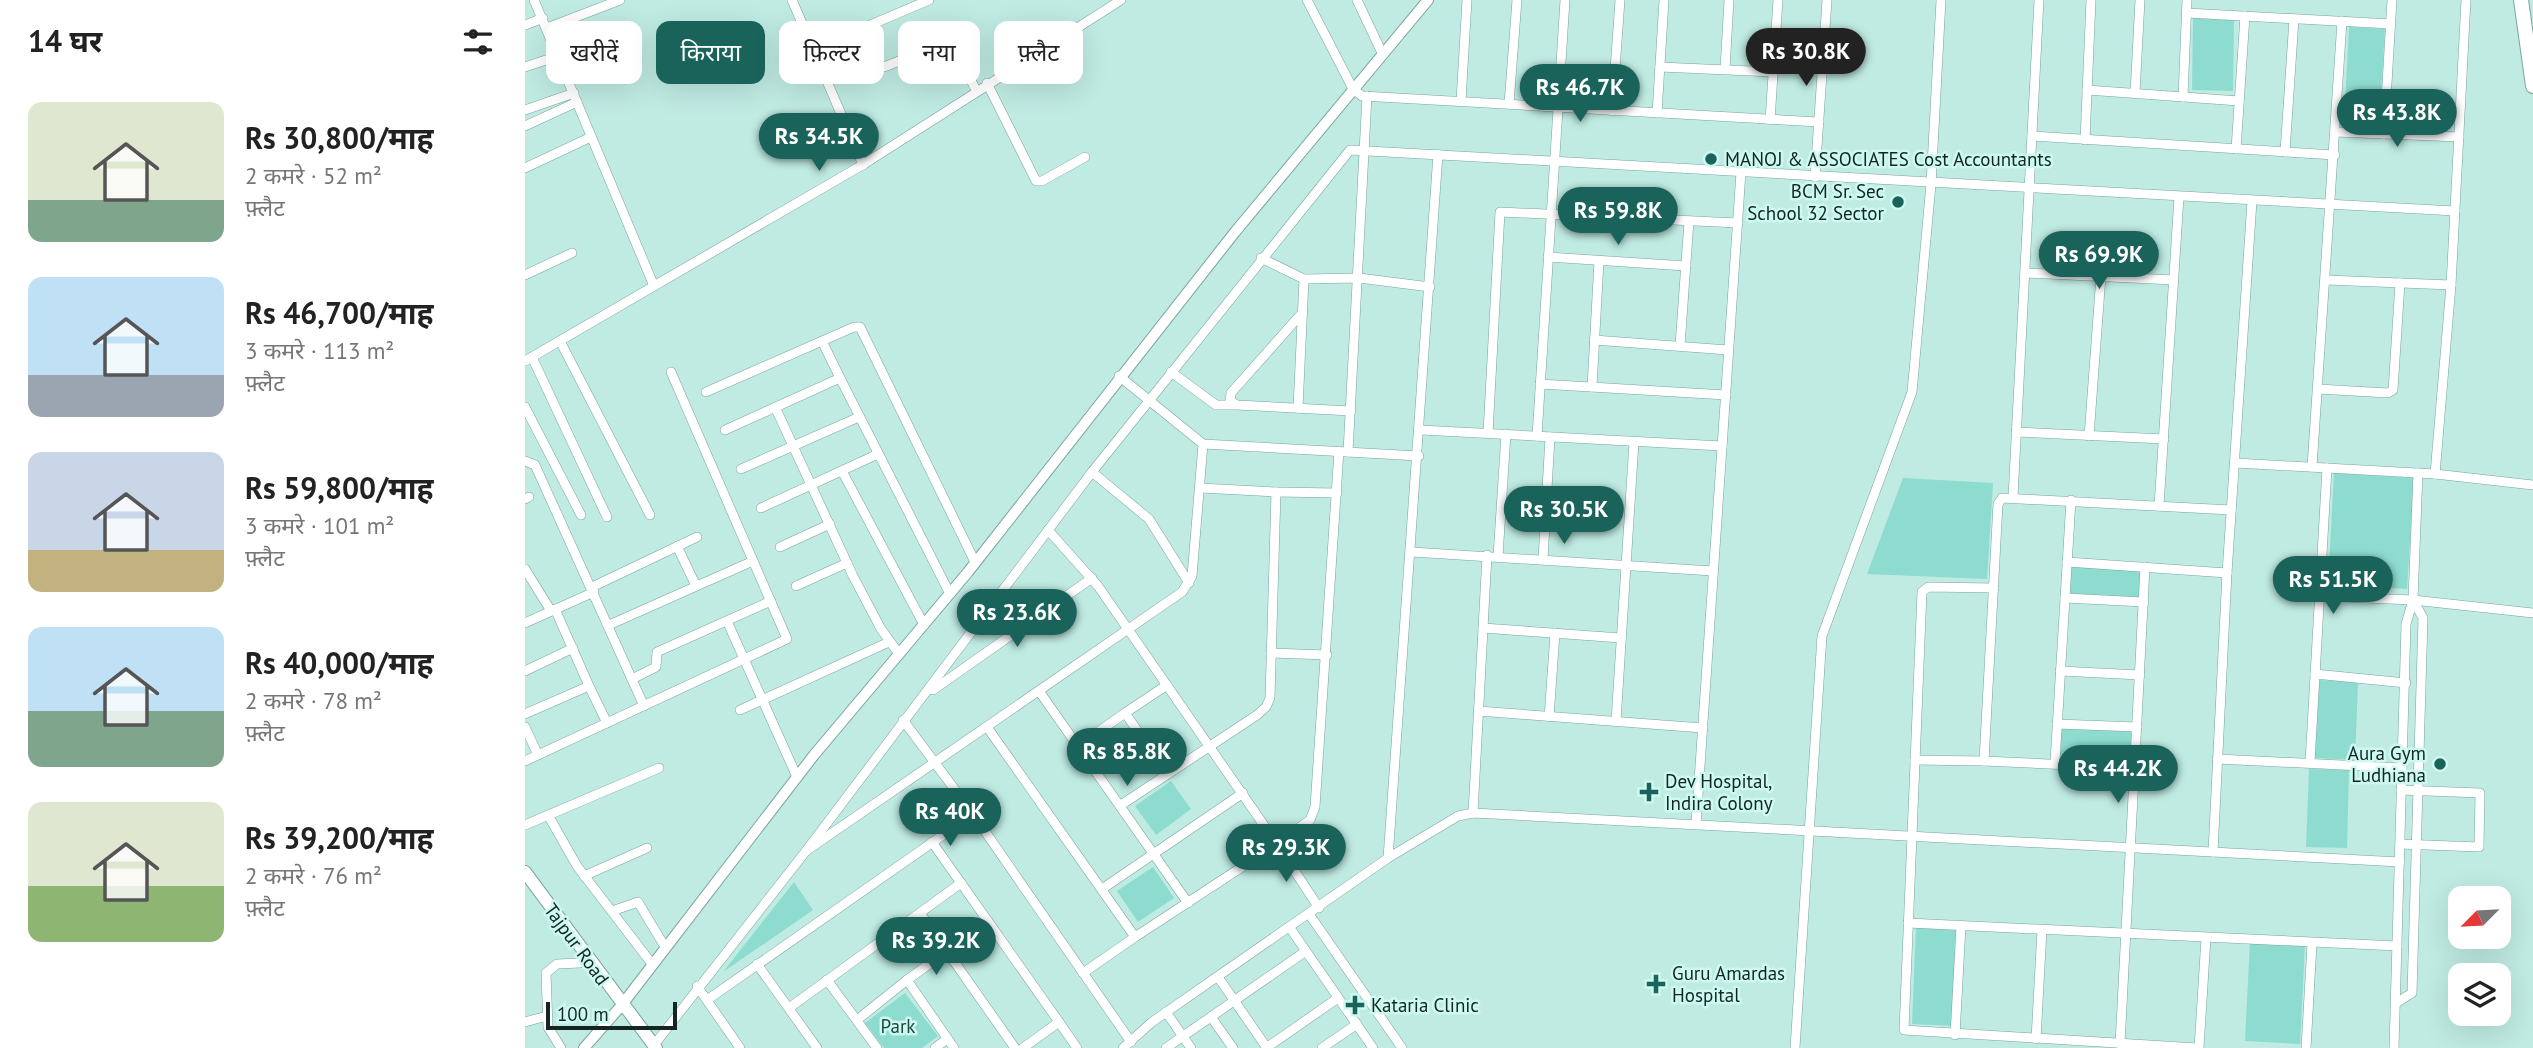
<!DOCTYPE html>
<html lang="hi">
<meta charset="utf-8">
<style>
body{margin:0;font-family:"PT Sans","Noto Sans Devanagari",sans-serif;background:#f2f2f2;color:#222;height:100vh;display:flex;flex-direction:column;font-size:26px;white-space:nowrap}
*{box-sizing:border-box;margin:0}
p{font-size:23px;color:#767676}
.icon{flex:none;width:38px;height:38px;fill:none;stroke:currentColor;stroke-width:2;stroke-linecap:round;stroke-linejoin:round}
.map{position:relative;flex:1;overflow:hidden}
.panel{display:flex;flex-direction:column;background:#fff;width:525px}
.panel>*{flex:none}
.banner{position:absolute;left:21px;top:21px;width:665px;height:63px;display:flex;gap:14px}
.needle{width:46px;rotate:246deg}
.fabs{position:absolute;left:1923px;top:886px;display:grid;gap:14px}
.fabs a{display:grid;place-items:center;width:63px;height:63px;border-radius:14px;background:#fff;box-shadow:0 7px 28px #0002;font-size:35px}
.scale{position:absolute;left:21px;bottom:18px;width:131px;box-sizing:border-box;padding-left:7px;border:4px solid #142522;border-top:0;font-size:19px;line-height:24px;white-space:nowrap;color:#142522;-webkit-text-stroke:5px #ccf9f0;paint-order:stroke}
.price{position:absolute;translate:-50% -60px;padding:0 16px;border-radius:24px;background:#19635a;color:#fff;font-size:23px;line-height:46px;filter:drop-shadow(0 2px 4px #0008)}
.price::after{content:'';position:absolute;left:50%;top:42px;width:21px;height:16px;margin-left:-10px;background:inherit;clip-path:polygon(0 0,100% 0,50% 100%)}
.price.active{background:#222;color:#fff}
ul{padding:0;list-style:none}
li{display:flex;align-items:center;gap:21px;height:175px;padding:0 28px}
li span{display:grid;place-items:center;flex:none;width:196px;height:140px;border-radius:14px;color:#555}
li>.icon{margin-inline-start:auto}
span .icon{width:84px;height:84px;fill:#fffc;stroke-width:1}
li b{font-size:30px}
h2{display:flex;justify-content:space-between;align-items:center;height:84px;padding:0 28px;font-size:30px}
.pill{padding:0 24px;border-radius:14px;background:#fff;box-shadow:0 7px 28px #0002;font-size:24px;line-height:63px}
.pill.active{background:#19635a;color:#fff}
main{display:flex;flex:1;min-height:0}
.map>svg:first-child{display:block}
.green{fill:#8edccf}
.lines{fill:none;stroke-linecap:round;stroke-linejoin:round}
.minor-casing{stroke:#7aa49d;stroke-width:10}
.tertiary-casing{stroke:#7aa49d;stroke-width:12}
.secondary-casing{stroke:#7aa49d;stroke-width:14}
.primary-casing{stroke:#7aa49d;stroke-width:16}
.minor{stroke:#fff;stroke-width:9}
.tertiary{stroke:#fff;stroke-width:10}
.secondary{stroke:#fff;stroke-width:12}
.primary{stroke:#fff;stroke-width:14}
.poi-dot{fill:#19635a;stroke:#ccf9f0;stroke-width:2.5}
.labels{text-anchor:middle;stroke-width:5;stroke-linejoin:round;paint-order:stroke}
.poi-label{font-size:19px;fill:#142522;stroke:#ccf9f0;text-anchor:start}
.street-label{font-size:19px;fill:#142522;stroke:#ccf9f0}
.park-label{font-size:19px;fill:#1f4741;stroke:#ccf9f0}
</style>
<main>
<section class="panel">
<h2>14 घर<svg class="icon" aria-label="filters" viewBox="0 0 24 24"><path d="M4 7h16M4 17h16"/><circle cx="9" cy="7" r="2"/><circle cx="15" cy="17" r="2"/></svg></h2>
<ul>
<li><span style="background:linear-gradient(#dfe7d0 70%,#7fa58c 0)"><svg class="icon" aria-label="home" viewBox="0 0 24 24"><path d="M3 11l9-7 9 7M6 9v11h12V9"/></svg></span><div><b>Rs 30,800/माह</b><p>2 कमरे · 52 m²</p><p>फ़्लैट</p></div></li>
<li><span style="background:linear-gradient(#bfe0f5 70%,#9aa5b1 0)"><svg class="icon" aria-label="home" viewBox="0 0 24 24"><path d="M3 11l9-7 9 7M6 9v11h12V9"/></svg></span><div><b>Rs 46,700/माह</b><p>3 कमरे · 113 m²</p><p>फ़्लैट</p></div></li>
<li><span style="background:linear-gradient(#c9d6e8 70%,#c2b280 0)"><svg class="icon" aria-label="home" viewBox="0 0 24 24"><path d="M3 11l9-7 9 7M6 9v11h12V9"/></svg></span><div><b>Rs 59,800/माह</b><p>3 कमरे · 101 m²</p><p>फ़्लैट</p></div></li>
<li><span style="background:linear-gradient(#bfe0f5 60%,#7fa58c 0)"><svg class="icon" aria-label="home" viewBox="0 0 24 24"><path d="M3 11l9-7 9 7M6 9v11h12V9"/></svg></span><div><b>Rs 40,000/माह</b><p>2 कमरे · 78 m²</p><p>फ़्लैट</p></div></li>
<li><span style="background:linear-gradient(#dfe7d0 60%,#8fb573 0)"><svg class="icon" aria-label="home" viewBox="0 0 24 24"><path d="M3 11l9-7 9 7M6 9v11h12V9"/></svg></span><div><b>Rs 39,200/माह</b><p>2 कमरे · 76 m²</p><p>फ़्लैट</p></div></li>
</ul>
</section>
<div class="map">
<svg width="2008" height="1048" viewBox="0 0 2008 1048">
<rect width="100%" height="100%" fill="#bfebe3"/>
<g class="green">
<path d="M1668,17L1709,18L1708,91L1667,90Z"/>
<path d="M1824,27L1860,29L1854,127L1819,125Z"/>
<path d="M1809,473L1889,478L1882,589L1803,584Z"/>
<path d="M1378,478L1468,483L1462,579L1342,574Z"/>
<path d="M1546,567L1616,571L1615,598L1545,594Z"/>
<path d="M1793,680L1833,682L1830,760L1790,758Z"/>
<path d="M1536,728L1608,732L1606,759L1535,755Z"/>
<path d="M1784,769L1824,770L1822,848L1781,847Z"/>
<path d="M646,781L666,809L631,835L610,806Z"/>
<path d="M628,867L649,898L613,922L592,891Z"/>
<path d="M269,882L288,910L198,972Z"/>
<path d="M1391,926L1436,928L1431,1026L1387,1024Z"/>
<path d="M1725,941L1780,944L1775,1044L1720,1041Z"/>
<path d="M380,993L413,1036L397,1048H359L340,1023Z"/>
</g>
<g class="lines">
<g class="minor-casing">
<g id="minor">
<path d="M9,0L129,286"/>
<path d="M267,0L338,165"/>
<path d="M782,0L828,89L837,96L1294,122"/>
<path d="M832,0L858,55"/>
<path d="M1662,13L1866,24"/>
<path d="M0,25L18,18"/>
<path d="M22,28L95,0"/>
<path d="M303,43L404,0"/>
<path d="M0,67L33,56"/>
<path d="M359,67L417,44H427L451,90"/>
<path d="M1135,67L1248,72"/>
<path d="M1200,69L1204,0"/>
<path d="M462,83L511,181H517L560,157"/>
<path d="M1562,90L1714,101"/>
<path d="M1610,93L1615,0"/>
<path d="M1658,97L1662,0"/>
<path d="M936,101L942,0"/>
<path d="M984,104L992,0"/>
<path d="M0,110L49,93"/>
<path d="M1087,111L1095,0"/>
<path d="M1132,113L1139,0"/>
<path d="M1245,120L1253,0"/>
<path d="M0,126L52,102"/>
<path d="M1811,132L1934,137"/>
<path d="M1859,134L1867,0"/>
<path d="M1507,136L1810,155"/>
<path d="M1560,140L1566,0"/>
<path d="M1711,149L1720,16"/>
<path d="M1760,152L1769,19"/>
<path d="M0,168L66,137"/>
<path d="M1290,177L1302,0"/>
<path d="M1023,257L1161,266"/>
<path d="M736,258L779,279"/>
<path d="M1500,273L1649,280"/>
<path d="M0,275L47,253"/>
<path d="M1801,280L1926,285"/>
<path d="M778,312L706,393L705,401L712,405L826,411"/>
<path d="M1069,340L1203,350"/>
<path d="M35,341L125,515"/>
<path d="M297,341L315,378"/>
<path d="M1155,346L1164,221"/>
<path d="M7,357L82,517"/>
<path d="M0,361L339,164L596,0"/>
<path d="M646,372L691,405H709"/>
<path d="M594,376L678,444L894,456"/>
<path d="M1015,384L1201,395"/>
<path d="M1067,387L1074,261"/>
<path d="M1793,389L1863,393L1868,390L1875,283"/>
<path d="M181,392L329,327H335L450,562"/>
<path d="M0,407L56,515"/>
<path d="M773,408L779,279L834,278L905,287"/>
<path d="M251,409L328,576L356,629L374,654"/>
<path d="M200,430L315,378L425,594"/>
<path d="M896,430L1197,446"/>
<path d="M1491,432L1639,439"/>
<path d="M963,433L975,212L1213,223"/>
<path d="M1012,436L1040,0"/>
<path d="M1564,436L1576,276"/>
<path d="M823,452L842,96"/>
<path d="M0,461L10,465L119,706"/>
<path d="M1710,463L1910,474L2008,485"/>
<path d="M1787,467L1817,21"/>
<path d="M216,469L334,417"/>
<path d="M317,471L399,625"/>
<path d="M567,472L624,519L664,583"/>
<path d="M1910,474L1926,285L1941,0"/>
<path d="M751,492L812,493"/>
<path d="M1488,497L1514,0"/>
<path d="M0,499L4,497"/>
<path d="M1634,506L1654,197"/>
<path d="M236,508L353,454"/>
<path d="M152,546L171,586"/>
<path d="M255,547L305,524"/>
<path d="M887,552L1188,571"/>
<path d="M973,556L981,434"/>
<path d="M1018,559L1025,437"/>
<path d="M1542,562L1702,573"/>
<path d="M0,569L26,611"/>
<path d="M271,586L322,563"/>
<path d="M67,587L172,537"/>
<path d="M1469,588L1403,587L1397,592L1379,1030L1672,1048"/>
<path d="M1794,596L1888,600L2008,613"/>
<path d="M1540,598L1619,602"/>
<path d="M202,621L272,777"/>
<path d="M0,623L69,592"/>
<path d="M84,625L228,561"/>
<path d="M958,628L1096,638"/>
<path d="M746,653L802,655"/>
<path d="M0,671L48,648"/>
<path d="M1535,671L1615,675"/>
<path d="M1790,674L1881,683"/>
<path d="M107,679L131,667L132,652L246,601"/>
<path d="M64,686L82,723"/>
<path d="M408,690L567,578"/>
<path d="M514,691L663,903"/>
<path d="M215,710L364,642"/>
<path d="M953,711L1178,728"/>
<path d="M600,713L642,685"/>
<path d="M0,714L64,686L30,609"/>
<path d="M1024,717L1030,633"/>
<path d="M378,720L448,814"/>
<path d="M1091,721L1109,442"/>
<path d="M1532,724L1612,727"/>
<path d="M0,727L13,755"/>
<path d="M462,727L610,937L752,844L573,586L523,530"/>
<path d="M553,746L600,713L642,773"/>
<path d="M1692,759L1877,768"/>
<path d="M1390,760L1459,761L1473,504L1477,498L1706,510"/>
<path d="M0,761L262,639L146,372"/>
<path d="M1459,761L1610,768"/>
<path d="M1530,762L1546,500"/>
<path d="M1785,762L1802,468"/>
<path d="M596,805L732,715L741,707L745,698L751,492L676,488"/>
<path d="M948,813L962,555"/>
<path d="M23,815L52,866L127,964"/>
<path d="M1171,824L1216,172"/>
<path d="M0,825L134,768"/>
<path d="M407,842L534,1022L498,1048"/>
<path d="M1875,844L1954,847L1955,793L1876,790"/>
<path d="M281,851L567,472L825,150L1930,211"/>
<path d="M1688,852L1702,573L1727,201"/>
<path d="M863,858L913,154"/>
<path d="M59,876L122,848"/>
<path d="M577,889L718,793"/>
<path d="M794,908L752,844L785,820L790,807L814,451"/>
<path d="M87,911L113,902L140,947"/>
<path d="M395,913L490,1048"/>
<path d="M784,914L877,1048"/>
<path d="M1383,923L1872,946"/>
<path d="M765,928L848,1048"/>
<path d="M232,964L292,1048"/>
<path d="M558,973L610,937"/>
<path d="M693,977L742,1048"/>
<path d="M302,980L352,1048"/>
<path d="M382,980L422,951"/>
<path d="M172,986L215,1048"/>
<path d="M182,1000L448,814L606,1042"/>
<path d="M1871,1003L1887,993L1898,618L1888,600"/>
<path d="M264,1008L436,883"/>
<path d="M641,1012L666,1048"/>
<path d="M686,1017L708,1048"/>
<path d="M332,1020L382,980L429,1048"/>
<path d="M0,1022L22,1016"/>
<path d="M534,1022L552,1048"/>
<path d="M1430,1035L1436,926"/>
<path d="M1511,1039L1517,930"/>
<path d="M1595,1044L1620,567"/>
<path d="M129,1045L281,851L657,592L667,576L678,444"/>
<path d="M36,1048L23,1027L21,973L32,964L55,963"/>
<path d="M410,1048L422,1039"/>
<path d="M598,1048L627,1022L863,858L933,816L948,813L1875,862"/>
<path d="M641,1048L781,951"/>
<path d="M741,1048L813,998"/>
<path d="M797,1048L832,1024"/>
<path d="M1270,1048L1297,636L1387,392L1406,184L1416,0"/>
<path d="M1674,1048L1681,938"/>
<path d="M1781,1048L1787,944"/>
<path d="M1869,1048L1881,624L1888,600L1893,473"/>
</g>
</g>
<g class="tertiary-casing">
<path id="tertiary" d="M59,1048L96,1006L289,755L443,572L710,232L903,0"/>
</g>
<g class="secondary-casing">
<path id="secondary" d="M0,872L131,1048"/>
</g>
<g class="primary-casing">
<path id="primary" d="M1996,0L2008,86"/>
</g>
<use href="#minor" class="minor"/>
<use href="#tertiary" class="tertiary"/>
<use href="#secondary" class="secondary"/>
<use href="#primary" class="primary"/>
</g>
<g class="poi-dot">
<circle cx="1186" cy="159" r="7"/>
<circle cx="1373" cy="202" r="7"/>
<circle cx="1915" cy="764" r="7"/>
<path d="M1120.5 781.5h7v7h7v7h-7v7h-7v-7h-7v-7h7z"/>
<path d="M1127.5 973.5h7v7h7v7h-7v7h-7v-7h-7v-7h7z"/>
<path d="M826.5 994.5h7v7h7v7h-7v7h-7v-7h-7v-7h7z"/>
</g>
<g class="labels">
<g class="poi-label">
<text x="1200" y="166">MANOJ &amp; ASSOCIATES Cost Accountants</text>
<text x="1359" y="198" text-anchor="end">BCM Sr. Sec<tspan x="1359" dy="22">School 32 Sector</tspan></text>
<text x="1901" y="760" text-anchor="end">Aura Gym<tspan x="1901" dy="22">Ludhiana</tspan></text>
<text x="1140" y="788">Dev Hospital,<tspan x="1140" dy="22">Indira Colony</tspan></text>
<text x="1147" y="980">Guru Amardas<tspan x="1147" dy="22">Hospital</tspan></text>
<text x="846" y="1012">Kataria Clinic</text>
</g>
<g class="street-label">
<text transform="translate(52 944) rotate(54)" y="7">Tajpur Road</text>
</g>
<g class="park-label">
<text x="373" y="1033">Park</text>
</g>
</g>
</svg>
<div class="fabs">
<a><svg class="needle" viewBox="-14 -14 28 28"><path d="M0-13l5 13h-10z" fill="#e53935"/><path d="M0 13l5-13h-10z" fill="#767676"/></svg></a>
<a><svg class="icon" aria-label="layers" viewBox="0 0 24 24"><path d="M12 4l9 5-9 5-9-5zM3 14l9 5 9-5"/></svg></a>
</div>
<div class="scale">100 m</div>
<b class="price active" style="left:1281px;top:88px">Rs 30.8K</b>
<b class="price" style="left:1055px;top:124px">Rs 46.7K</b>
<b class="price" style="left:1872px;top:149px">Rs 43.8K</b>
<b class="price" style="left:294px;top:173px">Rs 34.5K</b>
<b class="price" style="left:1093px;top:247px">Rs 59.8K</b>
<b class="price" style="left:1574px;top:291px">Rs 69.9K</b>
<b class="price" style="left:1039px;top:546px">Rs 30.5K</b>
<b class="price" style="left:1808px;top:616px">Rs 51.5K</b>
<b class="price" style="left:492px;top:649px">Rs 23.6K</b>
<b class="price" style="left:602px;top:788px">Rs 85.8K</b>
<b class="price" style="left:1593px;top:805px">Rs 44.2K</b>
<b class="price" style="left:425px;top:848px">Rs 40K</b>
<b class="price" style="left:761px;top:884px">Rs 29.3K</b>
<b class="price" style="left:411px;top:977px">Rs 39.2K</b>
<div class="banner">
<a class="pill">खरीदें</a>
<a class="pill active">किराया</a>
<a class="pill">फ़िल्टर</a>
<a class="pill">नया</a>
<a class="pill">फ़्लैट</a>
</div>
</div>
</main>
